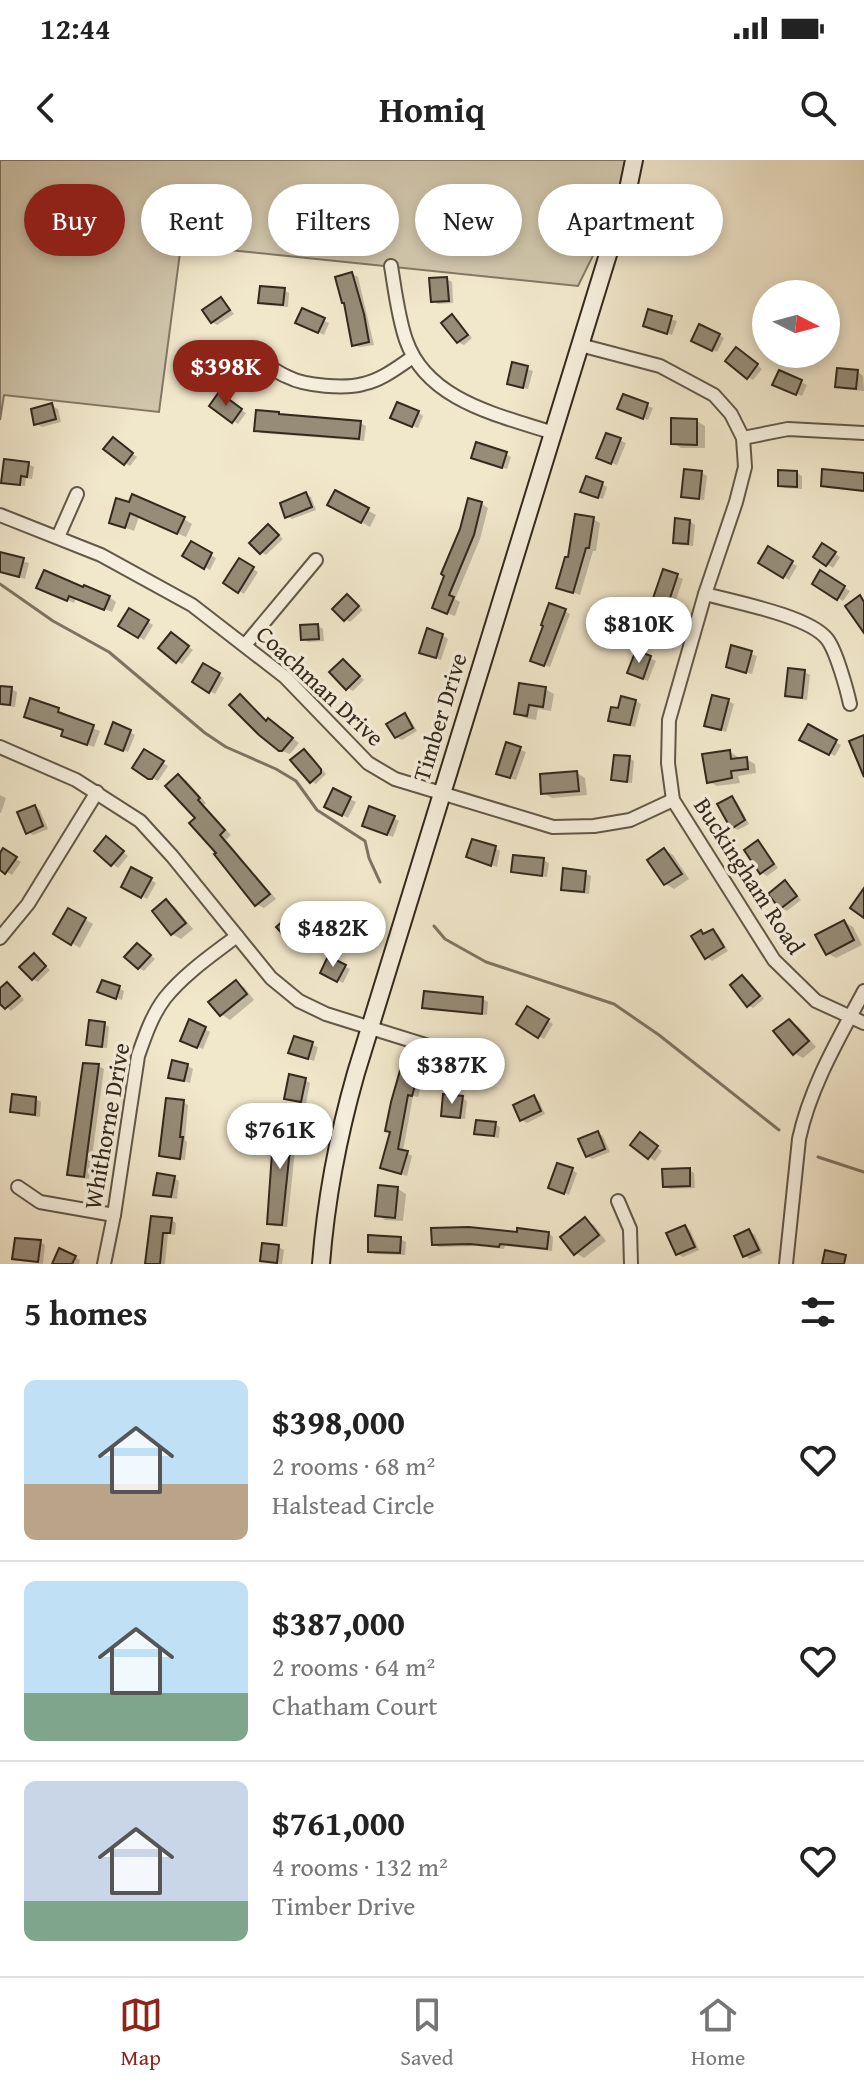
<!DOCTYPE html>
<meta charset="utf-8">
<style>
body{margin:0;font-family:"Gentium Book Plus",serif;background:#f6f6f6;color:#222;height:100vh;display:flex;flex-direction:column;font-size:30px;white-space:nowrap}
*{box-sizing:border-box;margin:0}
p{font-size:26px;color:#767676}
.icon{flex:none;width:44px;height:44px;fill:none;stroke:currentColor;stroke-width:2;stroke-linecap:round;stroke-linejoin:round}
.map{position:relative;height:1104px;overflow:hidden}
.drawer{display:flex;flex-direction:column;background:#fff;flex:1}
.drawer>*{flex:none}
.banner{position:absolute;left:24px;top:24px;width:816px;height:72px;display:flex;gap:16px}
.needle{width:52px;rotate:96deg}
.tools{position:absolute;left:752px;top:120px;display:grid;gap:16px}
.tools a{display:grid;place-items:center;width:88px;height:88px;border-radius:50%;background:#fff;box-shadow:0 4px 12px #0003;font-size:40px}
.price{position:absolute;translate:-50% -68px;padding:0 18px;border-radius:28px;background:#fff;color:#222;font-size:26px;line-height:52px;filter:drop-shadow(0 2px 4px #0008)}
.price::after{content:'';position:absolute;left:50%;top:48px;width:24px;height:18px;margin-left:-12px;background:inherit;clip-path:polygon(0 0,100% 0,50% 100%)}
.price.on{background:#8f2418;color:#fff}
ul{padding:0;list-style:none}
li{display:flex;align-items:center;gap:24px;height:200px;padding:0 24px}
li+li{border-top:2px solid #e0e0e0}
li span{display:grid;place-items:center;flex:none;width:224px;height:160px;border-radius:12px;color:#555}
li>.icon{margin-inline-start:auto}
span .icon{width:96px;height:96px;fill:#fffc;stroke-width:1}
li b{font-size:34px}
h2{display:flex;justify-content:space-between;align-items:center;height:96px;padding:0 24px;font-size:34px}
.pill{padding:0 28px;border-radius:36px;background:#fff;box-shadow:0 4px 12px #0003;font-size:28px;line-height:72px}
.pill.on{background:#8f2418;color:#fff}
.status{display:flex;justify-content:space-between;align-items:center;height:56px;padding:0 40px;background:#fff;direction:ltr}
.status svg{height:22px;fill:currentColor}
header{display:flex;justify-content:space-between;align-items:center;height:104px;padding:0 24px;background:#fff;font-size:36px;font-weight:700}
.tabs{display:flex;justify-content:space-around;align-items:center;height:112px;border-top:2px solid #e0e0e0;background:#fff;font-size:22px;color:#767676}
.tabs a{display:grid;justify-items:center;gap:4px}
.tabs .on{color:#8f2418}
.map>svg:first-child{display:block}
.green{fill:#d1c7ad;stroke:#827864;stroke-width:2}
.shadow{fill:#0003}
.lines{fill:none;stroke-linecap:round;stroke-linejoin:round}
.stream{stroke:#7e7462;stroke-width:3}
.building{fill:#968c77;stroke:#33291c;stroke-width:2}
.street-casing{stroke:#625848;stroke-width:16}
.secondary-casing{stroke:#33291c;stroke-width:20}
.street{stroke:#f6efdd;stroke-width:12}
.secondary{stroke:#f6efdd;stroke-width:16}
.labels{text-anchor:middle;stroke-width:7;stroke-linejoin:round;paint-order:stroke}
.street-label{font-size:24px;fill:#33291c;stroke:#f6efdd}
</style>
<div class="status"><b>12:44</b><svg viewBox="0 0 49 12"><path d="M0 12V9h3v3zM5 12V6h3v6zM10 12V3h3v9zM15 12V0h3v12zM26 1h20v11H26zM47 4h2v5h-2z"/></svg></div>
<header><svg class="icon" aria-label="back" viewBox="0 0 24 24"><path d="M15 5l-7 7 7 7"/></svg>Homiq<svg class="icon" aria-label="search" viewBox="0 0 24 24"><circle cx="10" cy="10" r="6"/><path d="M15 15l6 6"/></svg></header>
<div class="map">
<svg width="864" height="1104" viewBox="0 0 864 1104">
<rect width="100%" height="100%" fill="#f1e7cb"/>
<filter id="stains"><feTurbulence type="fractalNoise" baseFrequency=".0025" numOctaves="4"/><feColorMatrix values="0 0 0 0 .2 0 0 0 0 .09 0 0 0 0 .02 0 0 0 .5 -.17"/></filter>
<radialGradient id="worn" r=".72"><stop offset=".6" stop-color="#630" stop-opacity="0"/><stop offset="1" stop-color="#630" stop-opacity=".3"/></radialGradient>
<path class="green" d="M0,0H640L578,126L181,85L159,252L4,235L0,260Z"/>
<g class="shadow">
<path d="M352,114L358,117L374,185L359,187L354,184Z"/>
<path d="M446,119L452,122L453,143L438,144L433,141Z"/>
<path d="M284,130L289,133L288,147L265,145L260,142Z"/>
<path d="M221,139L226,143L234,154L217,165L212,162Z"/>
<path d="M303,151L329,163L324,175L303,165Z"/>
<path d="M649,151L677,161L672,175L650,168Z"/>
<path d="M452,156L457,159L472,178L464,185L458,182Z"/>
<path d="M719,175L724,178L717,192L699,183Z"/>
<path d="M212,191L217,194L215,213L202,212L197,209Z"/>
<path d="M742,192L762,209L753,220L748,217Z"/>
<path d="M514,205L533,211L528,229L514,226Z"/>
<path d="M780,212L807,225L802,236L780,227Z"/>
<path d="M858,212L863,216L864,231L843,229L837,226Z"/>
<path d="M624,236L653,248L648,260L625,251Z"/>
<path d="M225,238L246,253L238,264L212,246Z"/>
<path d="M52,246L58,249L61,262L42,267L36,263Z"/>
<path d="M418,252L423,256L418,268L398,260Z"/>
<path d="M697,261L705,266V288H681L673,283Z"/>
<path d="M360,263L366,266L364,281L261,273L256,270Z"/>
<path d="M608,275L626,283L617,305L604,300Z"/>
<path d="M118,282L137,297L130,306L125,303Z"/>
<path d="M506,294L511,297L507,309L478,300Z"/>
<path d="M28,304L34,307L32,319L26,318L25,326L9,325L4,322Z"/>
<path d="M702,313L707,316L704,340L689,339L683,336Z"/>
<path d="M797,313L802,316V329L785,328L780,325Z"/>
<path d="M864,315V332L828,328L823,325Z"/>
<path d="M602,324L607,327L603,339L588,334Z"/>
<path d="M336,333L376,355L370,367L330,344Z"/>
<path d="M306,334L311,337L316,350L292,359L287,356Z"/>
<path d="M118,340L184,359L192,364L186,377L139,357L134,371L111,362Z"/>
<path d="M482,344L488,348L480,379L455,439L460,442L455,456L441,451Z"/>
<path d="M593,359L600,363L596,391H593L580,435L558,427Z"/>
<path d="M690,361L695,365L693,386L680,385L675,382Z"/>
<path d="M273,369L283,379L266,395L261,392Z"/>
<path d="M191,384L216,398L210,410L185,395Z"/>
<path d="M823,386L840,397L833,408L816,397Z"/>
<path d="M769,389L797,406L789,420L761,403Z"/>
<path d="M0,394L29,403L25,419L0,412Z"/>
<path d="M239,400L258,412L244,434L225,422Z"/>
<path d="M664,411L683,419L676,440L674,439L662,479L647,475L652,446Z"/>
<path d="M821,413L850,431L843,441L815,423Z"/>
<path d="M46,431L109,437L116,442L112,452L76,438L74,443Z"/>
<path d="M353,440L363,450L350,462L345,459Z"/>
<path d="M130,451L153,465L144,480L121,466Z"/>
<path d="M565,451L570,454L550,507L538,503Z"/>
<path d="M318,466L323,469L324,481L308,482L303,479Z"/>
<path d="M442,475L448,479L441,500L421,492Z"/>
<path d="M177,478L193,490L182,504L177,501Z"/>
<path d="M732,488L757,496L752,514L734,509Z"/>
<path d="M650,498L656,501L648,521L635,516Z"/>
<path d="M343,501L364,520L353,531L348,528Z"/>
<path d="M204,506L224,518L215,534L195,522Z"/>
<path d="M805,512L810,515L807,540L792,538L787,535Z"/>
<path d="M0,528L11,529L17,532L15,547L0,545Z"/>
<path d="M545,529L554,534L551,551L538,549L536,560L525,558L516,553Z"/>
<path d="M240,537L247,541L268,562L276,565L299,583L290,594L280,590Z"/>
<path d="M636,541L641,544L635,567L610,560L619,551Z"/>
<path d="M728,541L734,544L726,572L706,565Z"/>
<path d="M58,550L66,554L64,557L100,571L94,587L71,579L65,571L33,560Z"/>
<path d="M405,556L410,559L417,571L402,580L396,577Z"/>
<path d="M808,567L841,585L835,596L802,579Z"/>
<path d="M130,572L135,575L128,592L112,586Z"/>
<path d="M507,585L526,592L516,620L503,616Z"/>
<path d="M304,591L310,594L326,614L316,624L311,621Z"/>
<path d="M145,592L168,606L158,621L135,608Z"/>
<path d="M730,592L738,597L739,600L746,599L755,604L756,613L738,616L740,623L717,626L708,621Z"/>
<path d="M629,598L634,601L632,623L619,622L613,619Z"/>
<path d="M577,613L585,618L587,635L552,638L543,633Z"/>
<path d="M178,616L186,620L206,643L204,645L231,675L226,680L276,739L264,748L256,744L218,693L198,658Z"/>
<path d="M334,631L356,642L348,658L326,646Z"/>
<path d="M0,635L6,638L1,653H0Z"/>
<path d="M732,639L737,642L749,664L738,670L732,667Z"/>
<path d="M34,647L40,650L48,669L33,675L28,672Z"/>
<path d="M394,658L399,661L393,677L370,668Z"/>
<path d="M112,682L128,696L118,708L96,691Z"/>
<path d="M758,683L763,686L778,708L767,716L761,712Z"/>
<path d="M495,688L500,691L497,707L474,699Z"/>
<path d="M665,690L673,695L689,719L674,729L666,724Z"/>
<path d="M4,691L21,702L12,715L0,708V696Z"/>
<path d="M543,700L549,703L547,717L518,714L513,711Z"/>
<path d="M132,709L156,723L147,739L123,726Z"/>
<path d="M585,713L591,716L589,734L568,732L563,728Z"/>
<path d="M785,723L790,726L801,740L787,751L782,748L771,734Z"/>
<path d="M167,742L175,747L193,769L181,779L172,774Z"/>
<path d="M69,750L93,764L80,788L56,774Z"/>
<path d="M293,754L309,769L295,782L279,767Z"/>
<path d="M844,762L853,767L862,785L836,798L827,793Z"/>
<path d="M713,771L718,774L728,791L712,801L707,797L701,772L706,775Z"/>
<path d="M143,788L155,799L144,811L139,808Z"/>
<path d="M34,796L50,810L38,822L33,819Z"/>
<path d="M329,799L350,809L343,823L322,812Z"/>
<path d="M742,817L748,820L764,839L753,848L748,845Z"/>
<path d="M236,822L244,827L254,840L230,860L221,854Z"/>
<path d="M8,824L13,827L24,840L11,851L0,841V831Z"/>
<path d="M119,828L124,831L122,840L105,834Z"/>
<path d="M483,839L488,842L487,855L429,850L424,847Z"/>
<path d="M528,849L553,864L544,879L519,864Z"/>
<path d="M789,861L798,866L816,887L803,898L794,893Z"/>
<path d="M104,864L109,867L107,888L94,887L88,884Z"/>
<path d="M205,869L210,872L203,889L188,883Z"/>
<path d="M295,878L318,887L314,901L296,895Z"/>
<path d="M98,906L104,909L89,1019L74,1017L69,1014Z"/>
<path d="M188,906L193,909L190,923L170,917Z"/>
<path d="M418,914L424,917L418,937L413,936L403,991L412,996L407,1016L383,1008L392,973L387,970Z"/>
<path d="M305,920L310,923L306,944L286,938Z"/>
<path d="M462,938L467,941L465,959L448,958L443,955Z"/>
<path d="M533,938L539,941L545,954L527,963L522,960Z"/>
<path d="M36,939L41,942L40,957L18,954L12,951Z"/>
<path d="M183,942L188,945L185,980L187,982L185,1000L166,998L161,995Z"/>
<path d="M297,962L302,965L300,982L296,981L287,1067L274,1066L269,1063L278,996Z"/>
<path d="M495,964L500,967L499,978L482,976L477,973Z"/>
<path d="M598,973L603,976L610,992L592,999L587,996Z"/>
<path d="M645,978L662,991L655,1001L633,985Z"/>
<path d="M572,1010L577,1013L569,1035L556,1030Z"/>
<path d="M689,1010L694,1013L695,1028L670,1029L665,1026Z"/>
<path d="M174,1018L179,1021L177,1039L161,1037L156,1034Z"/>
<path d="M398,1029L406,1034L403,1061L385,1060L377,1054Z"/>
<path d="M152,1058L171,1060L176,1063L175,1075L168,1074L165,1104H147Z"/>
<path d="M585,1060L594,1065L606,1081L584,1098L576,1093Z"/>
<path d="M685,1067L690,1070L699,1090L683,1097L678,1094Z"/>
<path d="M749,1072L755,1075L763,1093L750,1099L745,1096Z"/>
<path d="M548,1073L553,1077L552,1091L505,1086L504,1089L477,1086L439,1087L434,1084L518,1075Z"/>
<path d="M400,1079L406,1082L405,1095L375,1094L370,1091Z"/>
<path d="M40,1082L45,1085L43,1104L20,1101L14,1098Z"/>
<path d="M278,1087L284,1090L282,1104L267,1103L262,1100Z"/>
<path d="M75,1097L80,1100L79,1104H54Z"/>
</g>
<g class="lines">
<g class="stream">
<path d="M0,424L53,461L109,492L205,573L226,587L276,609L296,621L317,650L365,681L369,698L380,722"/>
<path d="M434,766L445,779L486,802L614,844L659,875L779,970"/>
<path d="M818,997L864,1012"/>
</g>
</g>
<g class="building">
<path d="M352,112L364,154L369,182L352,186L344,143H342L335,117Z"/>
<path d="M447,117L449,141L431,142L429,118Z"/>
<path d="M260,126L285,128L283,145L258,143Z"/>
<path d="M221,137L230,150L211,163L202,150Z"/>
<path d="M302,148L325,158L318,173L295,163Z"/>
<path d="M648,149L672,156L667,174L643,166Z"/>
<path d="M452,154L468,175L457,183L441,163Z"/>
<path d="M699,164L720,174L712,191L691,181Z"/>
<path d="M197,187L212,189L210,211L195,210Z"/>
<path d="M736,187L758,204L747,219L725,201Z"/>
<path d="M512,202L528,206L523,228L507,224Z"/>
<path d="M837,208L858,210L856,229L835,227Z"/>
<path d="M779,210L802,220L796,235L772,225Z"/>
<path d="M219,232L242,249L232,263L209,246Z"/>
<path d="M623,234L648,243L643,259L617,249Z"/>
<path d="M397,242L419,251L412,267L390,258Z"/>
<path d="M52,243L56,259L34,265L31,249Z"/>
<path d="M256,250L279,252V254L361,261L359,279L254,271Z"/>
<path d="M671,258L697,259V285L671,284Z"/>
<path d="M606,273L621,278L611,304L596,298Z"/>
<path d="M113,277L133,293L124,305L103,289Z"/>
<path d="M476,282L507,292L502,308L471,298Z"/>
<path d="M4,299L29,302L27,317L21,316L20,325L1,323Z"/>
<path d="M684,309L702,311L699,339L681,337Z"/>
<path d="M822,309L864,313V331L821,326Z"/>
<path d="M778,310L797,311V327L778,326Z"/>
<path d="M586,316L603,322L598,338L580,332Z"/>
<path d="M335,330L369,348L361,363L327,345Z"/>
<path d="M306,332L312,347L285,358L280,343Z"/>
<path d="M132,334L185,357L177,374L130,353L125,368L109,363L116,338L129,342Z"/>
<path d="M468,338L482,342L474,375L449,435L454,437L447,454L432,448L444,416L441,414L460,369Z"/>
<path d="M575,354L594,357L589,388H586L573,433L556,428L565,397H568Z"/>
<path d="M675,358L690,360L688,384L673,383Z"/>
<path d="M268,364L279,375L260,394L249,383Z"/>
<path d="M191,381L212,393L204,409L182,396Z"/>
<path d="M822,383L836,392L826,406L813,397Z"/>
<path d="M768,386L793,401L783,418L758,403Z"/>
<path d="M0,392L24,398L19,417L0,412Z"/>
<path d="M239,398L254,407L238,433L223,423Z"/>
<path d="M663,409L678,414L670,438H668L657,478L639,472L648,443L651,444Z"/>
<path d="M44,410L83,427L84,425L110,436L104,450L69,436L67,441L36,428Z"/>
<path d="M820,410L845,426L837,440L812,424Z"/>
<path d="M347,434L359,446L344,461L332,449Z"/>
<path d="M860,435L864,442V473L845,446Z"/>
<path d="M549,443L566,449L544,506L530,501L543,466L541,465Z"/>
<path d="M129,448L149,460L138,478L118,466Z"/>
<path d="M318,464L319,479L301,480L300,465Z"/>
<path d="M427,468L443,474L436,498L419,493Z"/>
<path d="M171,472L189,486L176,503L158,488Z"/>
<path d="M731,485L752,491L746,513L726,507Z"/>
<path d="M636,490L651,496L643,519L627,513Z"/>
<path d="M343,499L360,516L346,530L329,512Z"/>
<path d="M203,503L220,513L209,533L192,522Z"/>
<path d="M788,508L805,510L802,538L785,536Z"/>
<path d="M519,523L546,527L543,547L529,545L527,556L514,554Z"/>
<path d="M0,526L12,527L10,545L0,544Z"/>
<path d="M240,534L266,561L268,558L293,578L282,591H279L259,575L229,545Z"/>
<path d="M712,535L729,539L721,570L704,566Z"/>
<path d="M621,536L636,540L630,565L608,561L611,547L618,548Z"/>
<path d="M30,538L59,548L58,552L94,565L87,585L61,576L63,570L24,557Z"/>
<path d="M405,553L413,568L395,578L386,564Z"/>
<path d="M113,562L131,570L123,591L105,584Z"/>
<path d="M808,564L837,580L829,595L799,580Z"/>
<path d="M864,575V617L849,581Z"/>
<path d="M506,582L521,587L510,618L496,614Z"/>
<path d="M144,589L164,601L152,619H148L132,608Z"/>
<path d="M304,589L321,609V613L310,623L290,600Z"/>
<path d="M730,590L731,599L747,597L748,609L731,611L732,618L707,623L702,594Z"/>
<path d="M614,595L630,596L627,622L611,620Z"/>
<path d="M577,611L579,631L541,634L540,614Z"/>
<path d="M178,614L200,638L198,640L225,670L220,675L270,734L255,746L214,694L216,693L189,663L195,658L165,626Z"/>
<path d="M333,628L351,637L342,656L324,647Z"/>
<path d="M732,636L745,660L731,669L717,644Z"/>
<path d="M35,645L43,666L26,674L17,652Z"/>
<path d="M369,646L395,656L387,675L362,666Z"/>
<path d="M106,676L124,691L111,706L94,691Z"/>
<path d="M472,679L496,686L491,706L466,697Z"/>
<path d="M758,680L774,704L760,714L744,690Z"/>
<path d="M3,688L17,697L5,714L0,710V693Z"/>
<path d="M664,688L682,714L664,725L647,700Z"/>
<path d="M513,695L544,698L542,716L511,712Z"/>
<path d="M131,707L152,718L141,738L121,727Z"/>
<path d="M563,708L586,711L584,732L561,730Z"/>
<path d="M785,720L797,736L780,749L768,734Z"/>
<path d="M864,728V758L850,748Z"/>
<path d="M166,739L186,763L171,775L152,751Z"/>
<path d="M68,748L86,758L71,785L53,774Z"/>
<path d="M293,752L305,765L288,780L276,767Z"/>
<path d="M844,760L854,780L826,795L815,775Z"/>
<path d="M713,769L724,787L705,799L691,776L701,770L703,774Z"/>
<path d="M137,783L151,795L138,809L124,797Z"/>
<path d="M34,793L46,806L32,820L19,807Z"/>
<path d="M328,796L346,805L337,822L320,813Z"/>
<path d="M742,815L760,836L747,847L730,825Z"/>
<path d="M102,820L120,826L116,839L97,832Z"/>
<path d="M236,820L247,834L220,856L208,842Z"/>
<path d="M7,822L20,836L5,849L0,844V828Z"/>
<path d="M424,831L483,837L482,854L422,848Z"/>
<path d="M527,846L549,859L538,878L516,864Z"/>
<path d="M189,859L206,867L197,888L180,881Z"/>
<path d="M789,859L809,881L793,895L773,871Z"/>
<path d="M89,860L105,862L102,887L86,885Z"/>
<path d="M294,876L313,882L308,899L288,893Z"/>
<path d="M172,900L188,904L184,921L168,918Z"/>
<path d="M83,903L99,904L84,1017L67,1015Z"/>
<path d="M401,907L419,912L412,936L408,935L398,989L408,991L401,1014L380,1008L390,972L385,971L391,942Z"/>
<path d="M289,914L306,918L301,942L284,939Z"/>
<path d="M12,934L36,937L35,955L10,952Z"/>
<path d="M443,934L463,936L460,958L441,956Z"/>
<path d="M534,935L541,951L520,961L513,945Z"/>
<path d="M166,938L184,940L180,977H183L180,999L159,996Z"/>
<path d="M280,958L297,960L295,980H291L282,1065L267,1064L272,993H276Z"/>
<path d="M476,960L496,962L494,976L474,974Z"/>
<path d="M598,971L605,989L586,997L578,979Z"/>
<path d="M640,972L658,986L648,999L630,985Z"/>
<path d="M557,1003L573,1008L564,1034L548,1028Z"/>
<path d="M690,1008V1026L663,1027L662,1009Z"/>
<path d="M157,1013L175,1016L171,1037L153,1035Z"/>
<path d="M378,1025L398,1027L395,1058L375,1056Z"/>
<path d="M151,1056L172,1058L170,1073H163L160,1104H145Z"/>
<path d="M585,1057L599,1075L574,1095L560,1077Z"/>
<path d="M685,1065L695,1087L676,1095L666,1073Z"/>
<path d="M469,1067L517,1072V1068L549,1072L547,1089L500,1084L499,1087L470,1084L432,1085L431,1068Z"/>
<path d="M749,1069L759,1090L743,1097L734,1076Z"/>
<path d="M368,1075L401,1077L400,1093L368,1092Z"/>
<path d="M15,1078L41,1080L38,1102L12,1099Z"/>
<path d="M262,1083L279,1085L277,1103L260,1101Z"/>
<path d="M59,1088L76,1096L72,1104H52Z"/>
<path d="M825,1090L846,1095L844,1104H822Z"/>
</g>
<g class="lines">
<g class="street-casing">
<g id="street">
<path d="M391,106C395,130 398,157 406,180C427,241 499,255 553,273"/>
<path d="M580,185L660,206L714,235L731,254L743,278L745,307L736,342L705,434L669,560L668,603L673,640L774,800L816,841L864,863"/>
<path d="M266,204C273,209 280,214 288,217C305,226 345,229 363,224C382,220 398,207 413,197"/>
<path d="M743,278L788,269L864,273"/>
<path d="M0,355L101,395L192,445L285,517L368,603L395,619L553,667L594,666L630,660L673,640"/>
<path d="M58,377L77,334"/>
<path d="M705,434C735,442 809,456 827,479C836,490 847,530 850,544"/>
<path d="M245,485L316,400"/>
<path d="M0,587L76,620L140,661L172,696L271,818L299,841L326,854L496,907"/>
<path d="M0,778L28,744L97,632"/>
<path d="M18,1027L40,1042L114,1055"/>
<path d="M618,1041L630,1069L631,1104"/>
<path d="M104,1104L114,1055L138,896C145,876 152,855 165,838C184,814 212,795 237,776"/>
<path d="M786,1104L799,979C810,927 839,878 864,831"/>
</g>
</g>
<g class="secondary-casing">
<path id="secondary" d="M321,1104C326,1039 338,976 356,913L610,88L628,29L634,0"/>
</g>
<use href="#street" class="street"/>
<use href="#secondary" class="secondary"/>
</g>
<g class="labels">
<g class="street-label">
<text transform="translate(320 526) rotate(43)" y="8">Coachman Drive</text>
<text transform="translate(440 557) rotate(-73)" y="8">Timber Drive</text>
<text transform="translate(749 716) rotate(57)" y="8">Buckingham Road</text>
<text transform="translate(107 966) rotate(-80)" y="8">Whithorne Drive</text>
</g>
</g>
<rect width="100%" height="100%" filter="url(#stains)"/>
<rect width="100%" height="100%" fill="url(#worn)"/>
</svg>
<div class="tools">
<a><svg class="needle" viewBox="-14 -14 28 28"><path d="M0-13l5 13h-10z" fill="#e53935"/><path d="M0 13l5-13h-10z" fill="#767676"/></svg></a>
</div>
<b class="price on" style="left:226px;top:248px">$398K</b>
<b class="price" style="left:639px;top:505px">$810K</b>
<b class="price" style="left:333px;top:809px">$482K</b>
<b class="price" style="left:452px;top:946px">$387K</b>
<b class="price" style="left:280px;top:1011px">$761K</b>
<div class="banner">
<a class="pill on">Buy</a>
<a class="pill">Rent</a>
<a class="pill">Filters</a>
<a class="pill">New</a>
<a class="pill">Apartment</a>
</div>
</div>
<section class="drawer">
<h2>5 homes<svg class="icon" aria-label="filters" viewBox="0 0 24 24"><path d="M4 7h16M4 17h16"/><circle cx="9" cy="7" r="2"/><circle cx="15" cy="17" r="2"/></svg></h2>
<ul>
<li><span style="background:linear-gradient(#bfe0f5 65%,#b9a48a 0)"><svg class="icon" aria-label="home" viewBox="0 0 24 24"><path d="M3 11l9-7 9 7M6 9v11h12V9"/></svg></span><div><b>$398,000</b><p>2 rooms · 68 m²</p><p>Halstead Circle</p></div><svg class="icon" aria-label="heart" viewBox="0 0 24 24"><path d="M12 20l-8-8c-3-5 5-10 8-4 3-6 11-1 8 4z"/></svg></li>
<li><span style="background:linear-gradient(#bfe0f5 70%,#7fa58c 0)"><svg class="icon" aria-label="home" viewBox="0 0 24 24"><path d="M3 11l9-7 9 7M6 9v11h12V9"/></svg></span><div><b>$387,000</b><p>2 rooms · 64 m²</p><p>Chatham Court</p></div><svg class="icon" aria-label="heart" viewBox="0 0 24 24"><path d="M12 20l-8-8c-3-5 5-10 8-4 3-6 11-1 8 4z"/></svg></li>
<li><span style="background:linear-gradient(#c9d6e8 75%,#7fa58c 0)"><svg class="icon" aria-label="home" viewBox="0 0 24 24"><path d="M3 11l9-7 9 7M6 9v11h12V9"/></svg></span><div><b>$761,000</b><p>4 rooms · 132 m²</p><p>Timber Drive</p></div><svg class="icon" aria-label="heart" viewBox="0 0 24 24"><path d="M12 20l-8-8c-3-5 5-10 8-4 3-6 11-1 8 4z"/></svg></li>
</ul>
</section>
<nav class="tabs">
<a class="on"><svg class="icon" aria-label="map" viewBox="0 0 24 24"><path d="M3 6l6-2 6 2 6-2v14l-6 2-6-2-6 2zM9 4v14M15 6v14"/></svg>Map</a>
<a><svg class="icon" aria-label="saved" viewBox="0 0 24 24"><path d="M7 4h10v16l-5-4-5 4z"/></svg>Saved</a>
<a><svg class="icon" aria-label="home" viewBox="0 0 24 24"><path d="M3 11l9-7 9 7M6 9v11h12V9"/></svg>Home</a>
</nav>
